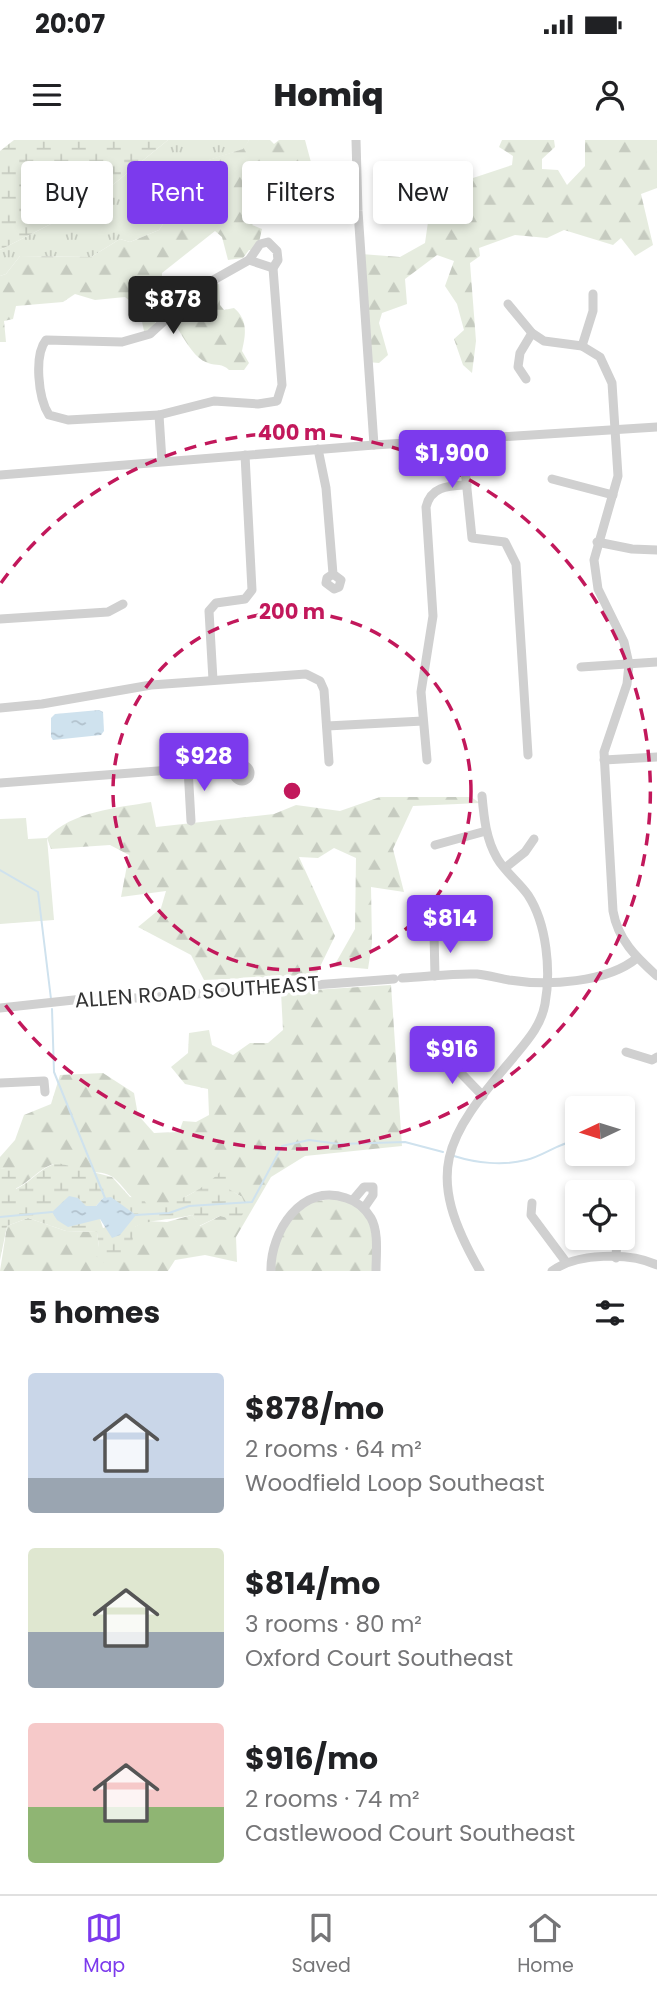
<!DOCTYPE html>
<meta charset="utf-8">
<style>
body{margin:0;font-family:Poppins,sans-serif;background:#f6f6f6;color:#202124;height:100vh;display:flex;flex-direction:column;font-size:26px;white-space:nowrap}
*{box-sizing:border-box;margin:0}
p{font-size:23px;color:#757577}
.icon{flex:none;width:38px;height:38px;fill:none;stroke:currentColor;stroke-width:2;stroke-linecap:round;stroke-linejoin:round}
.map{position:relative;height:1131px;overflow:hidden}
.sheet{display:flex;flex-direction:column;background:#fff;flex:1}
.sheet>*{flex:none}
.top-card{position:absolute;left:21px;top:21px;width:616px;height:63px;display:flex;gap:14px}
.needle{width:46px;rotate:266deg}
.tools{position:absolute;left:565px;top:956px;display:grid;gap:14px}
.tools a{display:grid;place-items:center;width:70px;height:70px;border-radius:7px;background:#fff;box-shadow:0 4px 10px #0003;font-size:35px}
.price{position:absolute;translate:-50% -60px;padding:0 16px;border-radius:7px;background:#7c3aed;color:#fff;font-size:23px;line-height:46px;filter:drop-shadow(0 2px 4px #0008)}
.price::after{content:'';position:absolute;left:50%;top:42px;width:21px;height:16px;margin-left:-10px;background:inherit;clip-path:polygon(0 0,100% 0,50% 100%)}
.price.on{background:#222;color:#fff}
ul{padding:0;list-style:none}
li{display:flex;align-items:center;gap:21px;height:175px;padding:0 28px}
li span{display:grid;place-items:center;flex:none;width:196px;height:140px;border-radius:7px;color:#555}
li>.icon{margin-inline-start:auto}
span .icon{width:84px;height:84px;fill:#fffc;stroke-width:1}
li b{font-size:30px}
h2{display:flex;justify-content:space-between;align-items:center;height:84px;padding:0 28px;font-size:30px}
.tag{padding:0 24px;border-radius:7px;background:#fff;box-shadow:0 4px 10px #0003;font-size:24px;line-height:63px}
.tag.on{background:#7c3aed;color:#fff}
.status{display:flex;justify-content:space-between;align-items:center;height:49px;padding:0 35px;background:#fff;direction:ltr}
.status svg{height:19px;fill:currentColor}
header{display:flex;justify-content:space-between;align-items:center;height:91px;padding:0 28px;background:#fff;font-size:32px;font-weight:800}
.menu{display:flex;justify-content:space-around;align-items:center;height:98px;border-top:2px solid #e0e0e0;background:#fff;font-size:19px;color:#757577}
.menu a{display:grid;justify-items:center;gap:4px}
.menu .on{color:#7c3aed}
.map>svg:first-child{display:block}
.grass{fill:url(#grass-tufts)}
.forest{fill:url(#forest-firs)}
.wetland{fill:url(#wetland-marsh);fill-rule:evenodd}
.green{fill:#e6ecdf}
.water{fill:url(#water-ripples)}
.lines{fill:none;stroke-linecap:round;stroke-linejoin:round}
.stream{stroke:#cfe2ee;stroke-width:2}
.minor{stroke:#d0d0d0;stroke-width:9}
.ring{fill:none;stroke:#c2185b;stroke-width:3.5;stroke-dasharray:12 9}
.labels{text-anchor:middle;stroke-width:7;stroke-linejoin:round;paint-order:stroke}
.street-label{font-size:21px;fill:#333;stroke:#fff}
.centre{fill:#c2185b;stroke:#fff;stroke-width:3.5}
.ring-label{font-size:21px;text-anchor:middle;font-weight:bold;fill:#c2185b;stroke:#fff;stroke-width:7;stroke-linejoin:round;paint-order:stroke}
</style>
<div class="status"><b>20:07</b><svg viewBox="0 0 49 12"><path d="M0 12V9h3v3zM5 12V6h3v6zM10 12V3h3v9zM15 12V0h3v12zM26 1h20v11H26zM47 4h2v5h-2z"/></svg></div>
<header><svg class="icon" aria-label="menu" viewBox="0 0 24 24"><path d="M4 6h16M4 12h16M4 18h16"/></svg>Homiq<svg class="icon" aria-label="person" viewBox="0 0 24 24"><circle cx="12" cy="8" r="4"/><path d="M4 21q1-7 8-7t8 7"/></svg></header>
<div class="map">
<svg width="657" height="1131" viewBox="0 0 657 1131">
<defs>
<pattern id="grass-tufts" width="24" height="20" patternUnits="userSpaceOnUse" patternTransform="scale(1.75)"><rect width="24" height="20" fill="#e6ecdf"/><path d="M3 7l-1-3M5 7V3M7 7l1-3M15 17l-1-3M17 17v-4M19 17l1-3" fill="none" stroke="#c6cbc0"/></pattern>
<pattern id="forest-firs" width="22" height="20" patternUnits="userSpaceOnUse" patternTransform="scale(1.75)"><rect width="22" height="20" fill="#e6ecdf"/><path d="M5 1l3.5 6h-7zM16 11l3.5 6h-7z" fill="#c6cbc0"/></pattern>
<pattern id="wetland-marsh" width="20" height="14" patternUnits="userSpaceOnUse" patternTransform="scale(1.75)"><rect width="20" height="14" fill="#e6ecdf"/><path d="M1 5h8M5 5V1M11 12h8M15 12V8" fill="none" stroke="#c6cbc0"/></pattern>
<pattern id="water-ripples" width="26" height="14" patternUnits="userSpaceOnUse" patternTransform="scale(1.75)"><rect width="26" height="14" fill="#cfe2ee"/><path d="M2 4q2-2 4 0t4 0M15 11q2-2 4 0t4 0" fill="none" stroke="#b2c2cd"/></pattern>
</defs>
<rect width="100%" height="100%" fill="#fff"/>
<path class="grass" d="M168,0H249L244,9L209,20L211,39L189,56L186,63L170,73L159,90L130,102L120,99L91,117L20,116L6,134L0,136V110L88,65Z"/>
<g class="forest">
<path d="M249,0H270L274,4L279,0H305L312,26C306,33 303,30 296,32C282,37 262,56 258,69L251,68L255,82L252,85L262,89L257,111L249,110L243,118L228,120L222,97L215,91L162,133V140L181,159L171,168L158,164L154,174L158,178L151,190L144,191L139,168L125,157L95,160L75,154L63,162L16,166L13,179L4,181L6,202H0V136L6,134L20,116L91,117L120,99L130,102L159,90L170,73L186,63L189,57L211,39L208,20L243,9Z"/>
<path d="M502,0H554L555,7L542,19V29L558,30L567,45L585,26V0H657V48L641,54L653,105L635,116L621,98L613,105L564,90L547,98L515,95L479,108L480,116L470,123L476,201L472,233L463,225L454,199L464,190L457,164L445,146L454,121L437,115L405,139L407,164L382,173L379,183L388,215L379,223L368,222L361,114L400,117L425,103L428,82L409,76V70L423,67L470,39L512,25L513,16L499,7Z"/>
<path d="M219,144L220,165L224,170L234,168C248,180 246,194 242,211L249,223L244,230H229C222,223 217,226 208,223C193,218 183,196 174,183L179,178L189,180L196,173L194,160L205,147Z"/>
<path d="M380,657H471L480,663L413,666L393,709L404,752L371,747L372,803L368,829L334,826L355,789L356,718L334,708L318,718L299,717L335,796L316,835L204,840L191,815L138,787L161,768L166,751L121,757L129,715L110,705L51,709L47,698C72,671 117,668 151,662L156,687L274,674L296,665L340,671Z"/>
<path d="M391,845L402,1006L305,1016L271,1037L236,1097L237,1122L205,1115L175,1120L168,1131H0L7,1086L28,1078L66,1091L97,1092L99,1107L145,1081L167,1082L192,1075L200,1086L220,1076L242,1057C195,1027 182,1076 147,1067C130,1062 124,1044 111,1036C102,1031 94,1033 85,1032C76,1030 68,1025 59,1024C45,1022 31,1042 15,1049L16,1031L0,1028V1017L15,1000L24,975L51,964L60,935L103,933L134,953L138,975L154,993L179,992L183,981L196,982L209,975L208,949L185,944L171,927L188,913L189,893L209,890L212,905L233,915L250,903H268L283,890L281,852Z"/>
<path d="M343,1057L372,1079L376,1131H271L272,1108L300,1064Z"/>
</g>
<g class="wetland">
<path d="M14,0H168L88,65L0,110V11Z"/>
<path d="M58,1023L112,1037L130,1057L143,1058L148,1067C175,1065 201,1051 220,1032L227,1037V1048L242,1057L247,1068L238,1081L220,1076L199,1086L192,1075C174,1080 148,1079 135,1087L129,1119L105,1124L93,1113L99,1107L97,1092L66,1091L28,1078L7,1086L0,1120V1028L16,1030V1049C33,1041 40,1027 58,1023ZM78,1058L85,1066H96L103,1058L135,1075L103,1088L100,1079H90Z"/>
</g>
<path class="green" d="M26,678L28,699L47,698L54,780L0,784V679Z"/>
<g class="water">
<path d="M99,570L103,572L104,591L101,595L53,600L51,597V578L55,574Z"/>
<path d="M69,1056L78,1058L86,1066H96L103,1058L111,1057L136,1075L120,1095L112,1098L100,1079L68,1087L57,1080L52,1072Z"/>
</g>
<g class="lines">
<g class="stream">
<path d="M0,730L38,752L51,859"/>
<path d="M52,869L54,932L105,1058"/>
<path d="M454,1016C476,1023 503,1026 526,1020C544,1016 558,1003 578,1000"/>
<path d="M135,1075L169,1073L189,1066L252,1062L282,1006L309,1000L339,1004L405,1002L443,1012"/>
<path d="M0,1077L52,1072"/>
</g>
<g class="minor">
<path d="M356,0L358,71L374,305"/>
<path d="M268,102L277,111L278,120L273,128L282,245L277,261L258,264L214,261L159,275L68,280L49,275C38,258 34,215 46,200L122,202L150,194L201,147L249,120L260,104Z"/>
<path d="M249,120L273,128"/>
<path d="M508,164L532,193L544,201L582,206L600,217L612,243L618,336L594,420L598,449L624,502L629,524L627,544L604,612L613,771C618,800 636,817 657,836"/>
<path d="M582,206L593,171V154"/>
<path d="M526,239L518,227L520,213L532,193"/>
<path d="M159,275L162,321"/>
<path d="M462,300L472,398L505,402L516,424L528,615"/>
<path d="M318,309L326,348L333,434L341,440L339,447L334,449L326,443L327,438L333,434"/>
<path d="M0,335L374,305L657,287"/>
<path d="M552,339L613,355"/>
<path d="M597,402L632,409L657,410"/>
<path d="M0,479L108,472L123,464"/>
<path d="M581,527L657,522"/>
<path d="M213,540L209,471L216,463L245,459L252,450L245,315"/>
<path d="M0,568L42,564L151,545L306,534L320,541L324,550L329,622"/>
<path d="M327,586L423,581"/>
<path d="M427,620L421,552L433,476L426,367C431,346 448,346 467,345"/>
<path d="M604,620L657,617"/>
<circle cx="242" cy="633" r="8"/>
<path d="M188,628L191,681"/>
<path d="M0,643L197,628L234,629"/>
<path d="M435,705L486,691"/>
<path d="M505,728L525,712L534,699"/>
<path d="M435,836L434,794L439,788"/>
<path d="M402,838C427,837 452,833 477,834C487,835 498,838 509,840C547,846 607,843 637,818"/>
<path d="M0,868L92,858H142L394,839"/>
<path d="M626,912L652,920L657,917"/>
<path d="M448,916L454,926L483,956"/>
<path d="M0,943L44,941L45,952"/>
<path d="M353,1060L364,1047H373V1055L364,1068"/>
<path d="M532,1063L531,1075L566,1122"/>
<path d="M616,1118L617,1097"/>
<path d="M271,1131C270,1092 302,1042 346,1058C356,1061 365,1068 371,1078C379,1092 376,1115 376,1131"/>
<path d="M480,1131C423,1032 444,999 513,918C527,901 541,886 545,864C551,831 547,784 528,755C519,742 505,732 497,718C486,699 484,678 482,656"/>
<path d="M552,1131C576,1113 630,1112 657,1125"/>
</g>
</g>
<g class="ring">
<circle cx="292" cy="651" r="179"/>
<path d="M1 443A358 358 0 1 1 1 859"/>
</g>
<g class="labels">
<g class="street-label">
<text transform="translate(197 852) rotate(-4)" y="7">ALLEN ROAD SOUTHEAST</text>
</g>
</g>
<circle cx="292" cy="651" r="10" class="centre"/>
<g class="ring-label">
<text x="292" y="300">400 m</text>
<text x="292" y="479">200 m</text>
</g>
</svg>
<div class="tools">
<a><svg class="needle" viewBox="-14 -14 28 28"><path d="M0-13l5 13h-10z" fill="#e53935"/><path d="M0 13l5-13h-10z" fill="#757577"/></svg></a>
<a><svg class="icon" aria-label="locate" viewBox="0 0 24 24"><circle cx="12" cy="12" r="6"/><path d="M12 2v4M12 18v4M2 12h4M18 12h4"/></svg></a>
</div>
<b class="price on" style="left:173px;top:196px">$878</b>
<b class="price" style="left:452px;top:350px">$1,900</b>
<b class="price" style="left:204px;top:653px">$928</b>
<b class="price" style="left:450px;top:815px">$814</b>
<b class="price" style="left:452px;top:946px">$916</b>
<div class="top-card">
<a class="tag">Buy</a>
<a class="tag on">Rent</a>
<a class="tag">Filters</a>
<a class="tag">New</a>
</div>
</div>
<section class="sheet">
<h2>5 homes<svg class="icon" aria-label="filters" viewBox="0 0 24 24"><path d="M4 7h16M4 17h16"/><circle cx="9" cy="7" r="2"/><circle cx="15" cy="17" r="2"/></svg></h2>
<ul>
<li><span style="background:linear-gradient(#c9d6e8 75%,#9aa5b1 0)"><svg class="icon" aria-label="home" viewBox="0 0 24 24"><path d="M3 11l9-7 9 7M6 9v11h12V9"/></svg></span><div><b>$878/mo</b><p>2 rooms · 64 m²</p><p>Woodfield Loop Southeast</p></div></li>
<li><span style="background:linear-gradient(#dfe7d0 60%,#9aa5b1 0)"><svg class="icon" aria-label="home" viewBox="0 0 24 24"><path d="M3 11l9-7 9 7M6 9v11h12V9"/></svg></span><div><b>$814/mo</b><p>3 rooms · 80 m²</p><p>Oxford Court Southeast</p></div></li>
<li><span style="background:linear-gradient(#f6c9c9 60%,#8fb573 0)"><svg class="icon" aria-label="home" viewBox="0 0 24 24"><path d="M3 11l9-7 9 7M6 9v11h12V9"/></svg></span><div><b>$916/mo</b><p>2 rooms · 74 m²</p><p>Castlewood Court Southeast</p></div></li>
</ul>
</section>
<nav class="menu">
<a class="on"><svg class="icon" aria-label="map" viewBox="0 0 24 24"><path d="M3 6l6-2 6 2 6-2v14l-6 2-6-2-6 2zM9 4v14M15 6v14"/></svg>Map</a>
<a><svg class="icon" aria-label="saved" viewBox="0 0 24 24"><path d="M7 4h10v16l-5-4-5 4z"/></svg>Saved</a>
<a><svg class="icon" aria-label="home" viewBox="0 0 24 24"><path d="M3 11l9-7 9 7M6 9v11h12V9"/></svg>Home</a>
</nav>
